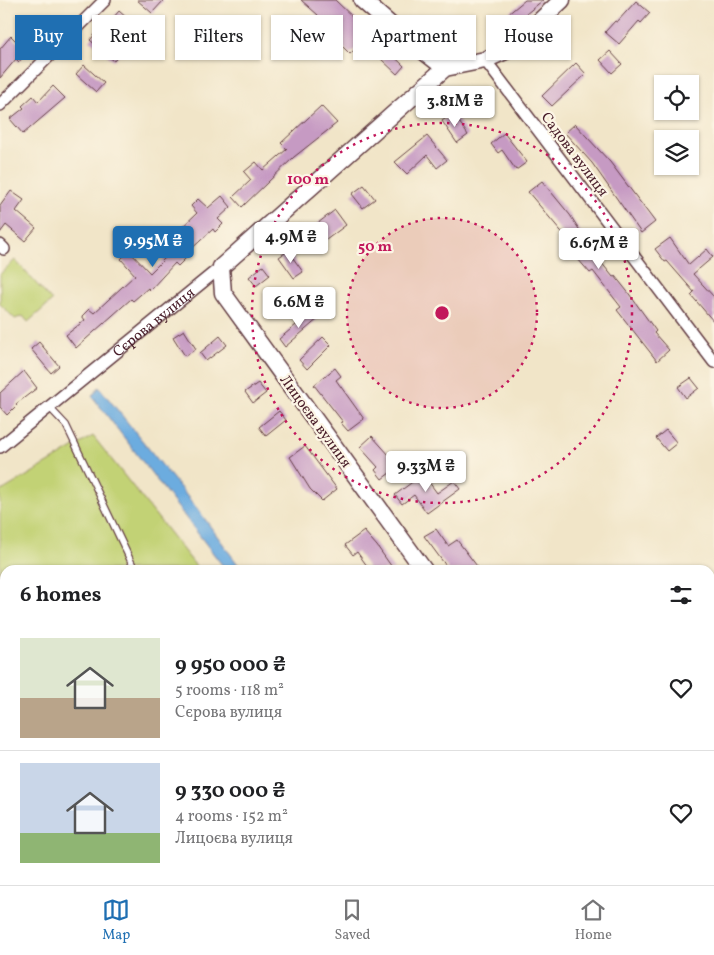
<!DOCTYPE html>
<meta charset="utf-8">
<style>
body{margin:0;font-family:Vollkorn,serif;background:#f6f6f6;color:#202124;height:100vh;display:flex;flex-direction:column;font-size:19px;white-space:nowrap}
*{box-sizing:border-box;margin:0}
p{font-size:16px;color:#757577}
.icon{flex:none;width:28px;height:28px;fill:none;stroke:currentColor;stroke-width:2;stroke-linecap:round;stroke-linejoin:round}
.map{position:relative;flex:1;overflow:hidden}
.drawer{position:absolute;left:0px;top:565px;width:715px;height:320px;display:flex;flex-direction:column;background:#fff;border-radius:15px 15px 0 0;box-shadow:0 1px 4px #0004}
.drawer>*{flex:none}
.hud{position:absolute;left:15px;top:15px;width:685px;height:45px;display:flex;gap:10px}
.tools{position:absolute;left:654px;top:75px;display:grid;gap:10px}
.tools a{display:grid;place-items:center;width:45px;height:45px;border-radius:0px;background:#fff;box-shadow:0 1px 4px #0004;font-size:25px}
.price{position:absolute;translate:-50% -42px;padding:0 11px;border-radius:5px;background:#fff;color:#222;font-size:16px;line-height:32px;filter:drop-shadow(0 1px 2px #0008)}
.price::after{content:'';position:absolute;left:50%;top:30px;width:15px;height:11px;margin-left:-8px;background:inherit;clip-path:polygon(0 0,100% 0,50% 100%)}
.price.current{background:#1f6fb2;color:#fff}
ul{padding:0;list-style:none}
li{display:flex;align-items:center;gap:15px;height:125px;padding:0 20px}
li+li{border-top:1px solid #e0e0e0}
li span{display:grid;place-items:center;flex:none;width:140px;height:100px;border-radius:0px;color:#555}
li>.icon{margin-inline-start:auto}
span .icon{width:60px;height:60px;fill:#fffc;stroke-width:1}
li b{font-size:21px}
h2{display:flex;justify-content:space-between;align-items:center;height:60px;padding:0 20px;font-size:21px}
.chip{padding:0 18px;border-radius:0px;background:#fff;box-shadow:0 1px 4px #0004;font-size:18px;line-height:45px}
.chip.current{background:#1f6fb2;color:#fff}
.dock{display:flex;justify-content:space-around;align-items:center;height:70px;border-top:1px solid #e0e0e0;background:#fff;font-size:14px;color:#757577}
.dock a{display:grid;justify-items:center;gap:2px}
.dock .current{color:#1f6fb2}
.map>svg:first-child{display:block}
.green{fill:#c2d275;stroke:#867850}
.forest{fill:#99b466;stroke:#726a48}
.water{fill:#6cacdf;stroke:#5b6685}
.building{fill:#c69ac3}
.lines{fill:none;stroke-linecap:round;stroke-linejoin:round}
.lane-casing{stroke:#633d43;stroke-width:8}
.street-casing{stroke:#633d43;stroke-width:14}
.secondary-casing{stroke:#633d43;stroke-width:19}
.lane{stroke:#fff;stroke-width:5.5}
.street{stroke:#fff;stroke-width:11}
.secondary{stroke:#fff;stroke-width:16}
.ring{fill:none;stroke:#c2185b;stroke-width:2.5;stroke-dasharray:2.5 5}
.labels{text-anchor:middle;stroke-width:4.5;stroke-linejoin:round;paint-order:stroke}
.street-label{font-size:15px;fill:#4a1f2b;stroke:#fcf5e5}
.centre{fill:#c2185b;stroke:#fcf5e5;stroke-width:2.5}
.ring-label{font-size:15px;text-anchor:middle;font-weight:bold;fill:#c2185b;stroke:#fcf5e5;stroke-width:4.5;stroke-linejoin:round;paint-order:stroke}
</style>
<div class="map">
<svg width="714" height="885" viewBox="0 0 714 885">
<rect width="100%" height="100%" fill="#fcf5e5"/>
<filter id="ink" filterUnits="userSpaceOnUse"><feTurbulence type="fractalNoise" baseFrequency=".02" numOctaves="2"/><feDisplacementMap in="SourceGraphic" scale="10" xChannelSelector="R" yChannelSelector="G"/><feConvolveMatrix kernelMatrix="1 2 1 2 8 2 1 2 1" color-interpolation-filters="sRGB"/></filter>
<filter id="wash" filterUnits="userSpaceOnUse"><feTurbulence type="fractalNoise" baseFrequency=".0096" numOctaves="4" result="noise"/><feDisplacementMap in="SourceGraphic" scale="20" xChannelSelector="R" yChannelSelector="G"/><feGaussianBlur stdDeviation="1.12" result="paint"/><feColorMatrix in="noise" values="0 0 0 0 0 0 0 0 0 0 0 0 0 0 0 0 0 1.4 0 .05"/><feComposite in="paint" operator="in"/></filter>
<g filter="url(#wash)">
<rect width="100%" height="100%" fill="#f1e5c8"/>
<g class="green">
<path d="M15,260L52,301L28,322L23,316L15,319L0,304V274Z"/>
<path d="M93,436L199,570H5V880H443L447,885H0V492Z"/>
</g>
<path class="forest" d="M710,839H714V885H685L681,880H710Z"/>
<path class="water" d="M99,387L199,511L242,570H226L92,396Z"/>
<g id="blocks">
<g class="building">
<path d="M137,0H164L152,13Z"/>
<path d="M301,0H335L404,66L397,74L363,42L350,54L334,38L332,40L324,33L328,29L316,18L318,15Z"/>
<path d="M525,0H543L508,29L501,20Z"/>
<path d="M636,1L650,13L641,23L639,21L619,44L605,32L615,21L617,22Z"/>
<path d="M119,11L137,27L118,48L122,52L114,61L90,40L98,31L100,33Z"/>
<path d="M437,21L447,32L435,42L426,31Z"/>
<path d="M38,23L47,33L28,50L19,62L16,59L0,78V49L11,36L17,42Z"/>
<path d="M610,51L622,64L612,73L600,60Z"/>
<path d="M576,63L586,74L552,106L542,96Z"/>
<path d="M84,65L104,83L96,92L76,74Z"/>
<path d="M53,86L65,98L23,134L10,119L24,108L22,106L33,96L38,102Z"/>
<path d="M321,106L337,123L294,157L242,207L233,197L251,180L244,172L256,162L263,170L287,149L281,143Z"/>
<path d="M453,113L468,135L457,143L442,121Z"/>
<path d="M575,124L610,162L655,222L641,233L592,163L565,133Z"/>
<path d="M504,133L527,162L516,170L502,150L498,153L491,144Z"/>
<path d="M427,136L447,160L437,168L427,155L407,174L395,162Z"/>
<path d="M542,181L570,215L586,240L584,241L613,277L615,276L627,291L656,331L654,333L669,350L657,361L617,310L621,307L593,271L590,273L571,251L562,240L566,237L528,192Z"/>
<path d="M364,185L375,199L363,208L352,194Z"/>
<path d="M11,191L24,200L16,211L36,228L25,241L6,225L0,233V206Z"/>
<path d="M222,196L231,207L218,219L223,224L215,232L213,229L187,253L189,255L178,266L175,263L150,290L148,288L133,301L131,299L76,348L66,335L85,320L82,316L89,309L94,313L135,275L121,259L129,251L150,273L168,255L165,253L182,236L178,231L197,213L191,206L198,199L208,208Z"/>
<path d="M335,210L346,225L322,243L324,246L314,253L301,236Z"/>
<path d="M670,238L689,265L707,249L713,257L693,274L714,297V322L691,295L694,292L667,261L665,262L655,249Z"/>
<path d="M288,251L303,272L294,278L279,257Z"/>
<path d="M263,266L270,275L256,286L249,277Z"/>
<path d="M313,311L319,318L285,347L279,339Z"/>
<path d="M184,330L196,349L185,356L173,337Z"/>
<path d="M220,336L227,345L206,361L200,353Z"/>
<path d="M323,337L331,345L307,369L299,360Z"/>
<path d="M39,342L59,366L51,373L31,349Z"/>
<path d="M335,368L341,376L336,380L364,419L348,431L341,423L343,422L314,385Z"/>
<path d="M24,371L37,388L16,404L17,405L7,415L0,407V393Z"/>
<path d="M691,378L699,388L686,398L678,387Z"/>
<path d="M258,383L266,393L253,403L245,392Z"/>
<path d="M279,411L286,420L266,436L259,427Z"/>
<path d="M666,430L677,443L667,451L656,438Z"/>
<path d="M372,436L399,466L382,479L375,470L378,467L360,447Z"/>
<path d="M305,446L337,489L322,501L310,489L290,457Z"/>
<path d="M423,474L437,493L454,481L460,489L427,513L414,495L402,504L395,495Z"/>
<path d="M436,529L448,546L457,540L480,570H449L424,536Z"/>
<path d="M364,531L377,546L394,570H370L357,552L353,555L345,545Z"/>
</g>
</g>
</g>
<g filter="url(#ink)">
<use href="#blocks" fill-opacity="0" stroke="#633d43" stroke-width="1"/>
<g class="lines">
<g class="lane-casing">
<g id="lane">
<path d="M49,407L66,425L135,570"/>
<path d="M0,857L5,856"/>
<path d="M334,885L353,880"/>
</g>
</g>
<g class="street-casing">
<g id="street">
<path d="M485,60L714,362"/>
<path d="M0,105L105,0"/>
<path d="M0,245L4,249"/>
<path id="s1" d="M0,447L221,267"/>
<path d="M611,885L615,880"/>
</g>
</g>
<g class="secondary-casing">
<g id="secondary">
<path d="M362,0L394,28L445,68"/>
<path d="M424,570L223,293L221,267L445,68L485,60L510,49L562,0"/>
<path d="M652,880L655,885"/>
</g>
</g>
<use href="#lane" class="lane"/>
<use href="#street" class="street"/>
<use href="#secondary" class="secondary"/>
</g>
</g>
<circle cx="442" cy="313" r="95" fill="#c2185b" fill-opacity=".12"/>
<g class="ring">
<circle cx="442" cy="313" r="95"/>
<circle cx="442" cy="313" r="190"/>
</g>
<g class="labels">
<g class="street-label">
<text transform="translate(575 154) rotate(53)" y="5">Садова вулиця</text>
<text dy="5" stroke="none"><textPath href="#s1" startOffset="198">Сєрова вулиця</textPath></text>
<text transform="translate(316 421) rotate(54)" y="5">Лицоєва вулиця</text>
</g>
</g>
<circle cx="442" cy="313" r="8" class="centre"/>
<g class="ring-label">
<text x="308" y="184">100 m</text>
<text x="375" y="251">50 m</text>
</g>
</svg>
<div class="tools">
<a><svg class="icon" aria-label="locate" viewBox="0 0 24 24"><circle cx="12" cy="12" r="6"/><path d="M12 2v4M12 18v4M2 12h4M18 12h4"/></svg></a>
<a><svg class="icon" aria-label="layers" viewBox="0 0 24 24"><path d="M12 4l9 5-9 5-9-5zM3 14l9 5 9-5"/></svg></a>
</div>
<b class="price" style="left:455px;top:128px">3.81M ₴</b>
<b class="price" style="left:291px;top:264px">4.9M ₴</b>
<b class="price current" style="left:153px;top:268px">9.95M ₴</b>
<b class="price" style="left:599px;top:270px">6.67M ₴</b>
<b class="price" style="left:299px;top:329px">6.6M ₴</b>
<b class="price" style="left:426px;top:493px">9.33M ₴</b>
<div class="hud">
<a class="chip current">Buy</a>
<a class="chip">Rent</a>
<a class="chip">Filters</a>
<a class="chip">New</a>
<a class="chip">Apartment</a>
<a class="chip">House</a>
</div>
<section class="drawer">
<h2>6 homes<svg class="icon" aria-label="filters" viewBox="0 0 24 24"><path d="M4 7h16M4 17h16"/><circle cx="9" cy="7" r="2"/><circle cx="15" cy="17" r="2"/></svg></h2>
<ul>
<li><span style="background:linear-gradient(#dfe7d0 60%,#b9a48a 0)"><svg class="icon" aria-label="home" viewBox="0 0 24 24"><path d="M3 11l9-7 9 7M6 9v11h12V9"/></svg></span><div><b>9 950 000 ₴</b><p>5 rooms · 118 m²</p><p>Сєрова вулиця</p></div><svg class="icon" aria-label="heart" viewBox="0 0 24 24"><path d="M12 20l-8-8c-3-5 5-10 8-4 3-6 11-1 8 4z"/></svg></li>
<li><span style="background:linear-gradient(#c9d6e8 70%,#8fb573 0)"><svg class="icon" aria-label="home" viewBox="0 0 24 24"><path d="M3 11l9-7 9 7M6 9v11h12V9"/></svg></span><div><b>9 330 000 ₴</b><p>4 rooms · 152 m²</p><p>Лицоєва вулиця</p></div><svg class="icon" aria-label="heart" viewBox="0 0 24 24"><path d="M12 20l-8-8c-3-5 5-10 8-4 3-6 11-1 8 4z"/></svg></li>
</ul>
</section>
</div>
<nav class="dock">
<a class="current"><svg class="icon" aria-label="map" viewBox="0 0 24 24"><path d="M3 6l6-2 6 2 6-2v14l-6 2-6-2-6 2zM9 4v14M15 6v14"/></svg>Map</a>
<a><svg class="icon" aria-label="saved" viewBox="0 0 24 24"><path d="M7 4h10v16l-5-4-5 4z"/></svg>Saved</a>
<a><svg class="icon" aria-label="home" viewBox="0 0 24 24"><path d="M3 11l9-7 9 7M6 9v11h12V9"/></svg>Home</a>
</nav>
